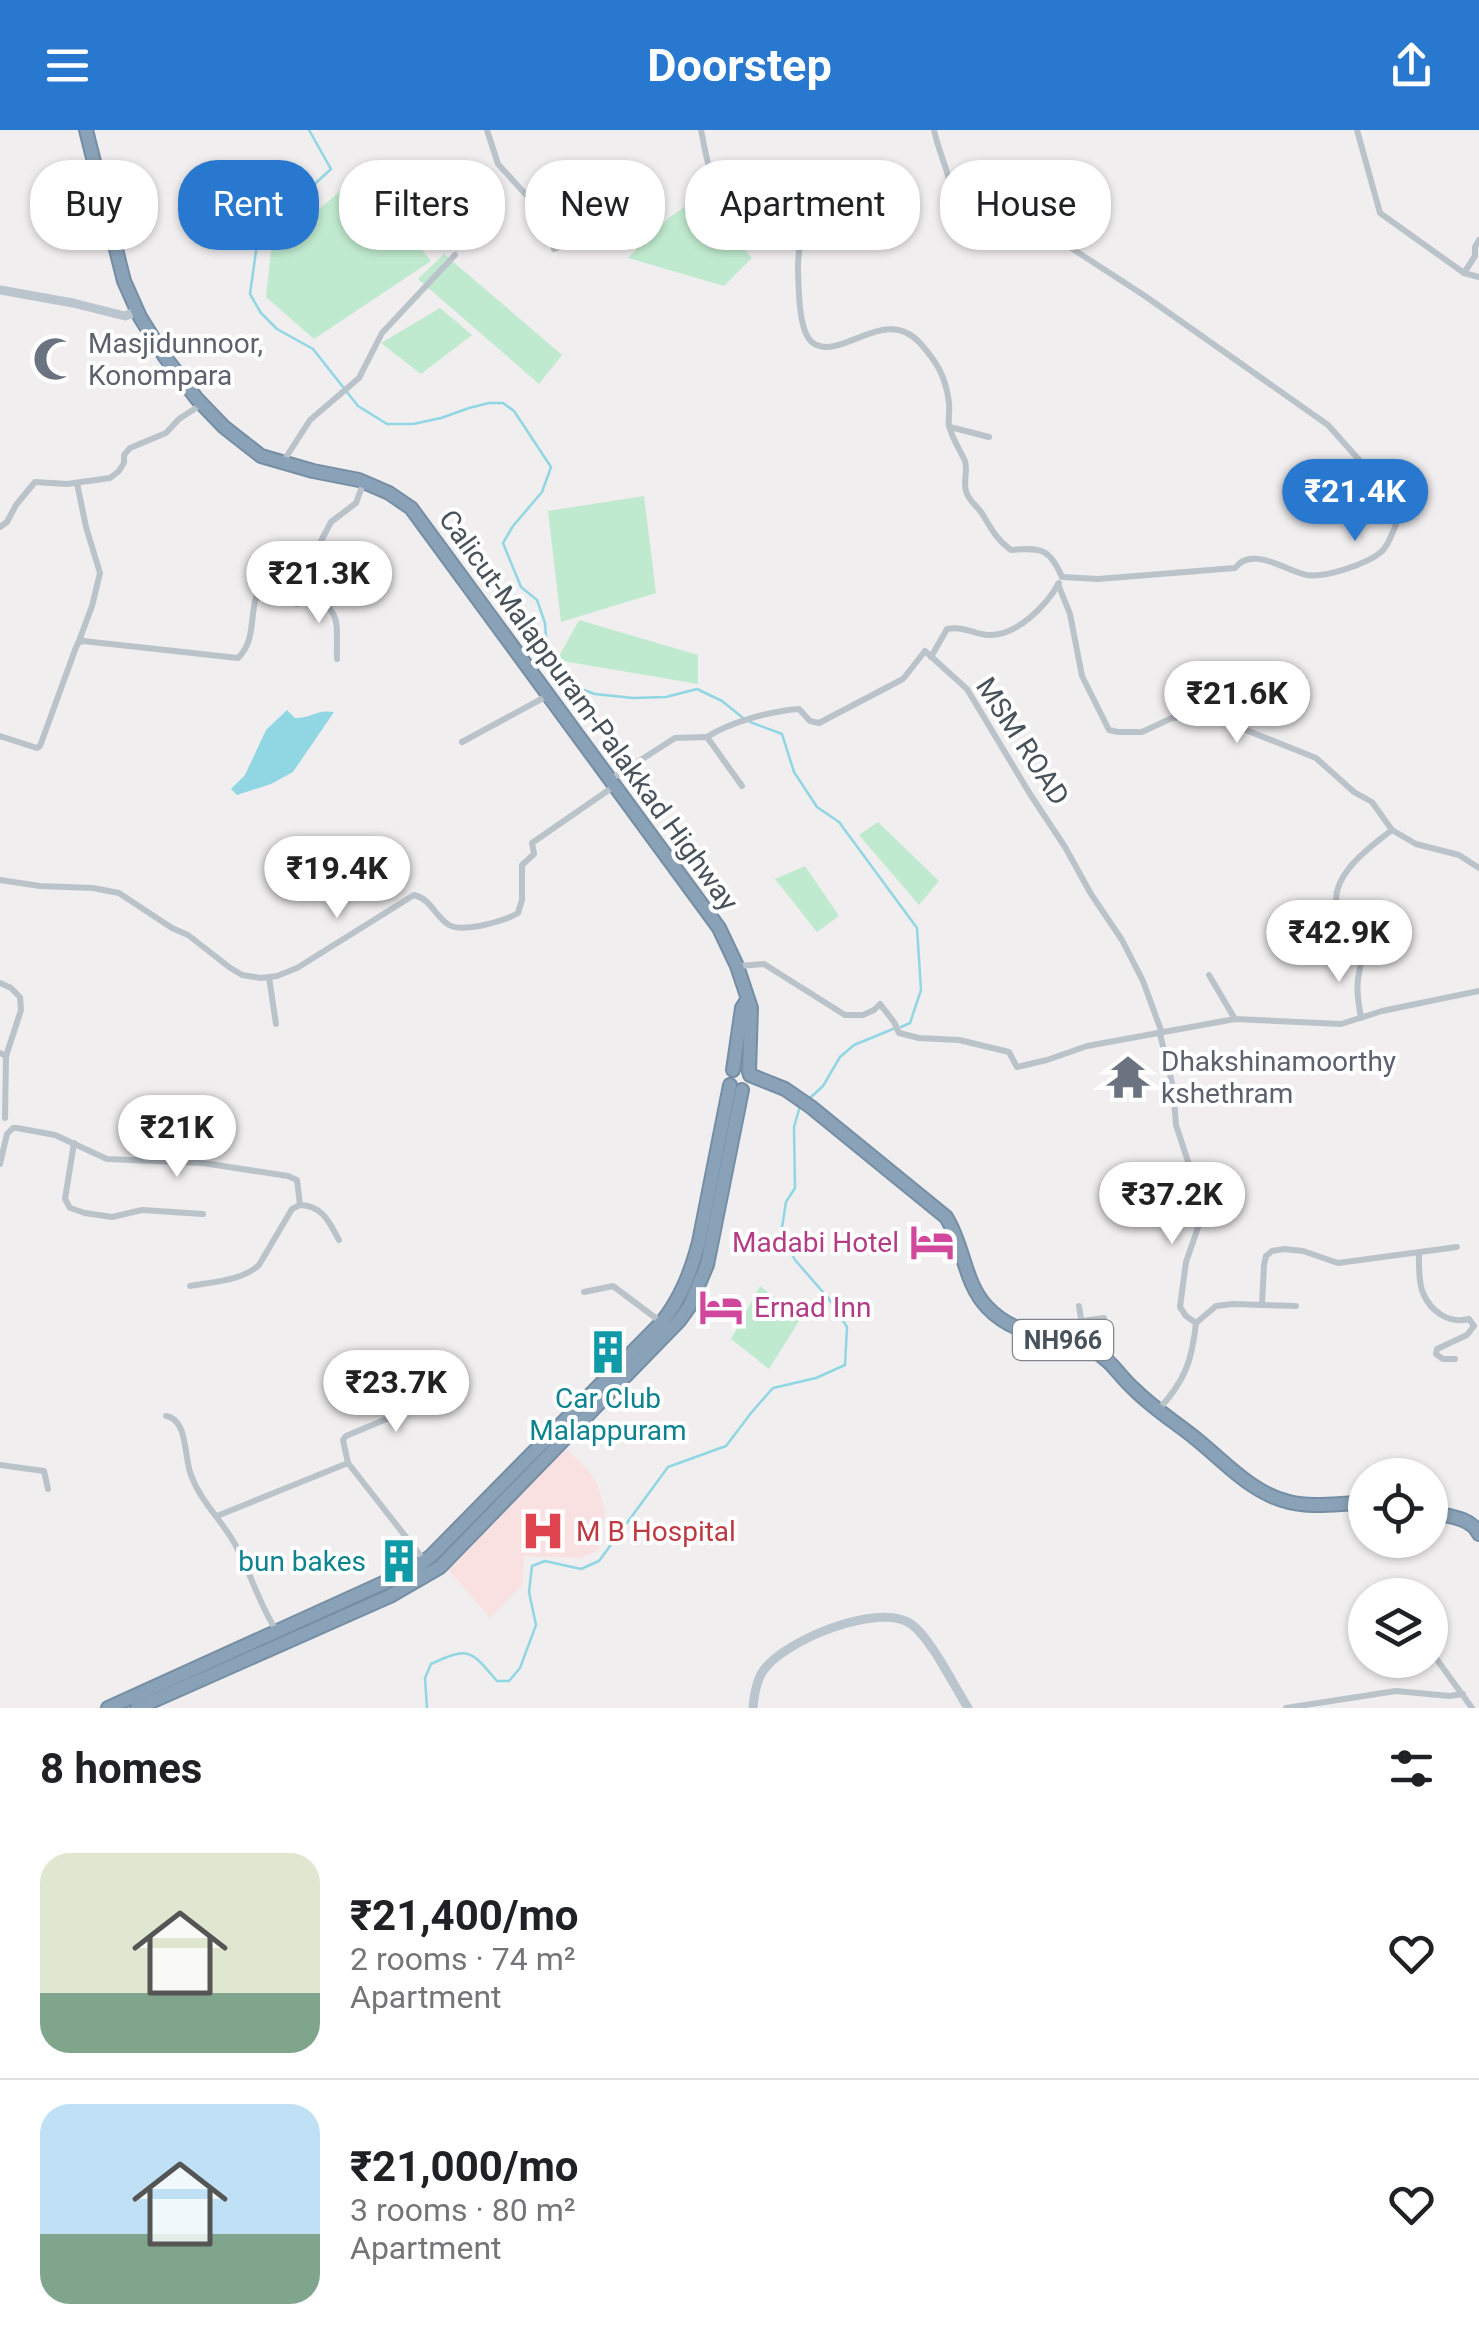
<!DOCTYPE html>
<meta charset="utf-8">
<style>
body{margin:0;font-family:Roboto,sans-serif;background:#f6f6f6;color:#202124;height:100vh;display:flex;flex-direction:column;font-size:38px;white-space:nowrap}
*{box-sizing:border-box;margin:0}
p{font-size:32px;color:#757577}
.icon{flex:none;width:55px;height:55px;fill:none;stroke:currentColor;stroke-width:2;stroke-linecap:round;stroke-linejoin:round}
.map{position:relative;height:1578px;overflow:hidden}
.side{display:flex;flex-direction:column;background:#fff;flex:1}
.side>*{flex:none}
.guide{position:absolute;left:30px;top:30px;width:1420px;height:90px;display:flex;gap:20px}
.fabs{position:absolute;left:1348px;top:1328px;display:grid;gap:20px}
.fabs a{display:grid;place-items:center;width:100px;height:100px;border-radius:50%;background:#fff;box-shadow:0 2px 8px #0004;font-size:50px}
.price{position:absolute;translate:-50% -85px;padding:0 22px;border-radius:35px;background:#fff;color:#222;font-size:32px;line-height:65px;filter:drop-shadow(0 2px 5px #0008)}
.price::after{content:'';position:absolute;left:50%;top:60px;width:30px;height:22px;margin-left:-15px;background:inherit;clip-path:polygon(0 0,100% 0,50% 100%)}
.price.on{background:#2978cf;color:#fff}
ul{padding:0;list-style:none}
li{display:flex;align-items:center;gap:30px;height:250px;padding:0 40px}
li+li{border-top:2px solid #e0e0e0}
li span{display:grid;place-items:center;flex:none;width:280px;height:200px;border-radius:30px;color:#555}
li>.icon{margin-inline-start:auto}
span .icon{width:120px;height:120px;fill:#fffc;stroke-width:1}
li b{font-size:42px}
h2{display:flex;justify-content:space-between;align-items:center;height:120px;padding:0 40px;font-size:42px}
.tag{padding:0 35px;border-radius:40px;background:#fff;box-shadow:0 2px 8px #0004;font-size:35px;line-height:90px}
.tag.on{background:#2978cf;color:#fff}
header{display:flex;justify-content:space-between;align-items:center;height:130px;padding:0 40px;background:#2978cf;color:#fff;font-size:45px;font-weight:700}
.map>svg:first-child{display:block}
.medical{fill:#f8e1e0}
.green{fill:#c0eacf}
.water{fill:#91d6e3}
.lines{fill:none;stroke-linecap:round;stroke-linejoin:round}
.stream{stroke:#91d6e3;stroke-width:2.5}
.highway-casing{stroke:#758ea4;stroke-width:16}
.street{stroke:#bbc3ca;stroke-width:6}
.secondary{stroke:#bbc5ce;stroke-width:9}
.highway{stroke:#8aa2b8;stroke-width:12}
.labels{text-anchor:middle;stroke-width:8;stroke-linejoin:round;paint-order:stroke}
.shield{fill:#fff;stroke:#7f868c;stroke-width:2.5}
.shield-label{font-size:25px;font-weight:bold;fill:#48525a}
.worship-label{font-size:28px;fill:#5b616d;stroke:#fff;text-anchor:start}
.street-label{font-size:28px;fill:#48525a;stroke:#fff}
.hotel-label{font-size:28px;fill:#b23c85;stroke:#fff;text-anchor:end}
.culture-label{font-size:28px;fill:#0d838f;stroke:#fff}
.health-label{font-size:28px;fill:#be3a42;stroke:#fff;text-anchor:start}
</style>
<header><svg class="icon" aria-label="menu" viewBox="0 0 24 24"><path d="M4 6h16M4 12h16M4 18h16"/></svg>Doorstep<svg class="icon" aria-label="share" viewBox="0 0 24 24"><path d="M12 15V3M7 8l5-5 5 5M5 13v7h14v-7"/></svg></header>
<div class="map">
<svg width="1479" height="1578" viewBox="0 0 1479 1578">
<rect width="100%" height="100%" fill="#f0eeee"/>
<path class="medical" d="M564,1317L588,1340L598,1356L605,1381L599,1420L581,1428L524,1426L523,1454L490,1488L448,1439Z"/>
<g class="green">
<path d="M361,43L431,131L314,209L266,167L271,121Z"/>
<path d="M697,68L752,128L724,156L628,128L670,87Z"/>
<path d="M444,124L562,225L539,254L418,149Z"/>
<path d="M440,178L472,205L421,244L381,213Z"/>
<path d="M644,366L656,463L561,492L548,381Z"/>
<path d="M579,490L698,525V554L557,530Z"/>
<path d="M878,692L939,751L919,775L859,705Z"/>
<path d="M805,736L839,786L817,802L775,749Z"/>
<path d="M760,1156L801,1188L769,1239L731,1209Z"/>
</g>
<path class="water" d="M287,580L295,588C313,588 316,579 334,582L293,642L271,654L237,665L231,659L245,645L266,600Z"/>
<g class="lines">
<g class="stream">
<path d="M309,0L331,39L269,96L257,114L250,164L261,183L277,199L313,219L358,276L387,294H413L441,288L469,278L489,273H503L514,281L551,337L542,362L513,396L503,413L521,457L537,470L545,493L548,532L564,553L595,564L633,568L666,567L697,559L722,571L743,588"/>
<path d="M750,592L782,604L794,642L817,677L839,692L917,798L921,860L910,893L901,897"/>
<path d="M810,968L823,956L840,927L854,915L893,899"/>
<path d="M427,1578L425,1548L431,1534C470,1516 470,1520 497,1551H509L520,1538L536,1495L529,1462L532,1436L545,1431L581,1439L599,1431L668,1337L726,1316L751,1283L773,1258L816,1248L845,1235L847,1197L829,1169L795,1130L781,1104L786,1072L795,1058L794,997L800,976"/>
</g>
<g class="highway-casing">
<g id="highway">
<path d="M86,0L124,151L140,187L165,227L197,269L224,297L261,326L313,341L359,350L389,363L411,378L719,798L737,836L751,878L749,942"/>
<path d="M733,940L742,878L747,870"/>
<path d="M750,945L785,959L811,977L946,1087C964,1115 964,1153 987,1177C1021,1213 1056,1198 1091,1219C1114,1232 1117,1244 1135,1260C1153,1278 1175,1292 1195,1308C1224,1331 1251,1363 1289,1372C1313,1378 1340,1373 1365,1373"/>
<path d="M1430,1382C1447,1386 1471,1387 1479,1404"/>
<path d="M108,1578L414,1439L431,1426L662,1192C681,1168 691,1142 699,1112L730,955"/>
<path d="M137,1578L390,1466L440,1437L679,1191L689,1177L707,1135L742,960"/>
</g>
</g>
<g class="street">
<path d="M487,0L498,34L529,68L549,98L554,119L623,88"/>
<path d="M701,0C705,19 708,42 718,59C732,82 783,64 797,95C803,109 797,126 798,141C799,159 798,202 813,213C841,232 885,174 920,213C937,232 946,247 949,273C950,281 948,289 949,296C952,308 960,320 965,331C968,341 963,351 966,361C968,371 978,376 983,385C992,400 997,410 1011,420C1041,417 1050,419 1062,447L1098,449L1235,438C1252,415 1286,441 1307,445C1325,448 1367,434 1381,422C1388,417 1392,403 1396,395L1387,369L1361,332L1328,295L1145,166L1059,110L1017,93L993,75L974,69L963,72L953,69C951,46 939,24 934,0"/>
<path d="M1357,0L1380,83L1464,143L1479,147"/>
<path d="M1464,143L1475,126V117L1479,110"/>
<path d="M950,297L989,307"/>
<path d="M283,332L310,290L359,248L382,203L455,125"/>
<path d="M77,353L86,397L100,443L92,476L79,511"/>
<path d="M0,397L7,392L16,375L35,352L67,354L110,348L119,341L124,333V325L130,318L166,303L179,289L202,274"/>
<path d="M1058,454L1070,484L1082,546L1109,600L1118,602H1142L1172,588L1191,586L1226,592L1316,628L1354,662L1372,672L1392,700L1416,714L1459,725L1479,738"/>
<path d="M308,458C343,488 336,486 337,529"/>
<path d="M931,527L947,499C963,496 972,503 987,505C1016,507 1046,476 1059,453"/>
<path d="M0,606L37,618L40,616L75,520L78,513L83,511L238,528C255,512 250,488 256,467L298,474L305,470L313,446L320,413L331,392L356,373L363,354"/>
<path d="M707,607C730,592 771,581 799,579L810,591L819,593L903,549L925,521L967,559L1030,664L1065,717L1091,764L1122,810L1143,851L1162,903"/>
<path d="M462,612L547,566"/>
<path d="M611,649L675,608L707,607L742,656"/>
<path d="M0,750L40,756L93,758L119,763L172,798L188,805L229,837L242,845L261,848L277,846L297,838L414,765C431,769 435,786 449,795C463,803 505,791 518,783L522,770V735L534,724L532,713L613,657"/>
<path d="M738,836L764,834L845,885H863L874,880L880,874L894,892L899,903L919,908L959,910L1009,922L1017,937L1047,930L1087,916L1235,889L1341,894L1382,881L1479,861"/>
<path d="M1209,845L1235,889"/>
<path d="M269,847L276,894"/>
<path d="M0,853L11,858L20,867L21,880L6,926"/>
<path d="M1361,888C1359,875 1356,863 1358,849C1359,841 1362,834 1360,826C1357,812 1344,800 1339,785C1324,750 1367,719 1392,700"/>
<path d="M1160,904L1173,957L1176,995L1204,1080L1186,1132L1180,1177L1186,1186L1196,1193L1216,1176L1233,1174L1296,1176"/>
<path d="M0,923L6,926L5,988"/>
<path d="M74,1013L65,1069L70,1078L85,1083L112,1087L142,1080L203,1084"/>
<path d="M0,1034L7,1004L13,998H17L55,1005L107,1029L203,1033L288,1046L297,1050L300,1075C323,1076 329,1092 339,1110"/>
<path d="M1419,1122C1419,1134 1418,1151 1423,1163C1431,1182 1449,1194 1469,1189L1474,1196L1467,1205L1437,1219L1436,1224L1443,1229H1455"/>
<path d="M190,1156C212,1152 242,1151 259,1135L292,1079L300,1075"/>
<path d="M584,1162L613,1156L661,1192"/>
<path d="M1262,1175L1264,1135L1266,1126L1272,1121L1284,1119L1303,1121L1338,1133L1457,1117"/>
<path d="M1079,1176L1085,1214"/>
<path d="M1082,1191L1104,1188"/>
<path d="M1160,1278C1185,1250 1192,1231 1196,1193"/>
<path d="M166,1286C188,1289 184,1328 191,1345C201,1373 223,1391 236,1416C251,1444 259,1474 276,1500"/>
<path d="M0,1335L44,1341L48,1359"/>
<path d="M217,1386L348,1333"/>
<path d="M424,1430L348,1333L343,1310L346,1306L432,1270"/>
<path d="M1430,1520L1472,1578"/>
<path d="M1286,1578L1396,1561L1450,1566L1463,1564"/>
</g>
<g class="secondary">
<path d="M0,160L73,173L125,186L137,181"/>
<path d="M753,1578C754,1566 756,1551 763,1541C783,1511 879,1471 911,1494C931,1508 954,1556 968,1578"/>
</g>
<use href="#highway" class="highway"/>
</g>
<defs>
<g id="mosque-bare" transform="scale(3.45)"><path d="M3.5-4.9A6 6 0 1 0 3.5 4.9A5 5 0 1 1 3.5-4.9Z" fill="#6b7280" stroke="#fff" stroke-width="2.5" paint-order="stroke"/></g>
<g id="temple-bare" transform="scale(3.45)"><path d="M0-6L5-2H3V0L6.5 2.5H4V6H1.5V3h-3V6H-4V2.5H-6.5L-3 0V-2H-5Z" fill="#6b7280" stroke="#fff" stroke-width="2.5" paint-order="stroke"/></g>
<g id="hotel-bare" transform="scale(3.45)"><path d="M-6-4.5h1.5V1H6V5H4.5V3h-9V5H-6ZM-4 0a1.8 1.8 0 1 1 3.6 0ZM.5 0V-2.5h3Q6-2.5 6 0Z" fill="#d1479c" stroke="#fff" stroke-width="2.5" paint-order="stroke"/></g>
<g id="building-bare" transform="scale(3.45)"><path d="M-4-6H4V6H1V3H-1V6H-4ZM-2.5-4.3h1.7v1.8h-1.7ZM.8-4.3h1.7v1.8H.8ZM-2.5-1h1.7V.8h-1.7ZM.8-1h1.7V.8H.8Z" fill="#0f9aa8" stroke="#fff" stroke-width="2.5" paint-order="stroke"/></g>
<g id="hospital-bare" transform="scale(3.45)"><path d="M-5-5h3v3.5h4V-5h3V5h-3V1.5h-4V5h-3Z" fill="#e0444e" stroke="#fff" stroke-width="2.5" paint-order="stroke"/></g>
</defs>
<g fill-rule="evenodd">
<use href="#mosque-bare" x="55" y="229"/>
<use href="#temple-bare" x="1128" y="947"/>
<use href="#hotel-bare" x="932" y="1112"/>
<use href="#hotel-bare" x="721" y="1177"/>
<use href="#building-bare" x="608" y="1222"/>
<use href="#hospital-bare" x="543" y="1401"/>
<use href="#building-bare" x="399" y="1431"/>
</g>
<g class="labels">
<rect class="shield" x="1013" y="1190" width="100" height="40" rx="8"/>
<g class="shield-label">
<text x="1063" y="1219">NH966</text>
</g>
<g class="worship-label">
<text x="88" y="223">Masjidunnoor,<tspan x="88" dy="32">Konompara</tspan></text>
<text x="1161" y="941">Dhakshinamoorthy<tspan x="1161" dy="32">kshethram</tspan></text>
</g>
<g class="street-label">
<text transform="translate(589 580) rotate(54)" y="10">Calicut-Malappuram-Palakkad Highway</text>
<text transform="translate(1023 611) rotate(57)" y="10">MSM ROAD</text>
</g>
<g class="hotel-label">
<text x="899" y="1122">Madabi Hotel</text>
<text x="754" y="1187" text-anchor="start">Ernad Inn</text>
</g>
<g class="culture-label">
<text x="608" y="1278">Car Club<tspan x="608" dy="32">Malappuram</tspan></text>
<text x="366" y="1441" text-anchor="end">bun bakes</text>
</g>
<g class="health-label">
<text x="576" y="1411">M B Hospital</text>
</g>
</g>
</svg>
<div class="fabs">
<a><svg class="icon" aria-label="locate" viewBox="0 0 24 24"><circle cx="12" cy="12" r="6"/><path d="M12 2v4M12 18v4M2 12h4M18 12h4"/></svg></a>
<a><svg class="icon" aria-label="layers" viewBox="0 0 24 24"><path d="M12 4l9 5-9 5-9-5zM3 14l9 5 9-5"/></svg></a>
</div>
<b class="price on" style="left:1355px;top:414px">₹21.4K</b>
<b class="price" style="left:319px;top:496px">₹21.3K</b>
<b class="price" style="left:1237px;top:616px">₹21.6K</b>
<b class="price" style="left:337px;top:791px">₹19.4K</b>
<b class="price" style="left:1339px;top:855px">₹42.9K</b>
<b class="price" style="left:177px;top:1050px">₹21K</b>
<b class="price" style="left:1172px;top:1117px">₹37.2K</b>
<b class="price" style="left:396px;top:1305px">₹23.7K</b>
<div class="guide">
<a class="tag">Buy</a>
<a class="tag on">Rent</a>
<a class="tag">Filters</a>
<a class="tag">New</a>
<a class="tag">Apartment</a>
<a class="tag">House</a>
</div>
</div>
<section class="side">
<h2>8 homes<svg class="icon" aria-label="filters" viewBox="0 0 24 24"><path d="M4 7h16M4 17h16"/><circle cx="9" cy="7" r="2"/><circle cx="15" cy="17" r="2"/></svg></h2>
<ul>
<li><span style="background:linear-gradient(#dfe7d0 70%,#7fa58c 0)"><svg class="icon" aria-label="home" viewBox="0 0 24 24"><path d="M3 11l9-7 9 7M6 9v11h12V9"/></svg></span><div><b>₹21,400/mo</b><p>2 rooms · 74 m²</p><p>Apartment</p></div><svg class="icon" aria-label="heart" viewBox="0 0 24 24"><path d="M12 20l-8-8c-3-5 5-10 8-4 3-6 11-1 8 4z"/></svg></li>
<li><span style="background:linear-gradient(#bfe0f5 65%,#7fa58c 0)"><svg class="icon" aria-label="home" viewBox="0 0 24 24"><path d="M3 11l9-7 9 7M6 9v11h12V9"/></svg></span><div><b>₹21,000/mo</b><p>3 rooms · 80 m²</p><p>Apartment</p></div><svg class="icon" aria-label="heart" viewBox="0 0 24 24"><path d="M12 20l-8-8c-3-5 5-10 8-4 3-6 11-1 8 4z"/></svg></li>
</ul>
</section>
